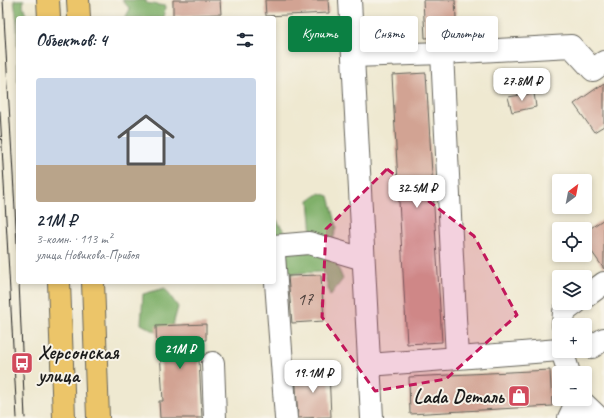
<!DOCTYPE html>
<html lang="ru">
<meta charset="utf-8">
<style>
body{margin:0;font-family:Caveat,sans-serif;background:#f2f2f3;color:#1f2937;height:100vh;display:flex;flex-direction:column;font-size:15px;white-space:nowrap}
*{box-sizing:border-box;margin:0}
p{font-size:13px;color:#747a83}
.icon{flex:none;width:22px;height:22px;fill:none;stroke:currentColor;stroke-width:2;stroke-linecap:round;stroke-linejoin:round}
.map{position:relative;flex:1;overflow:hidden}
.details{position:absolute;left:16px;top:16px;width:260px;height:268px;display:flex;flex-direction:column;background:#fff;border-radius:4px;box-shadow:0 2px 6px #0003}
.details>*{flex:none}
.banner{position:absolute;left:288px;top:16px;width:256px;height:36px;display:flex;gap:8px}
.needle{width:26px;rotate:32deg}
.fabs{position:absolute;left:552px;top:174px;display:grid;gap:8px}
.fabs a{display:grid;place-items:center;width:40px;height:40px;border-radius:4px;background:#fff;box-shadow:0 2px 6px #0003;font-size:20px}
.price{position:absolute;translate:-50% -34px;padding:0 9px;border-radius:8px;background:#fff;color:#222;font-size:13px;line-height:26px;filter:drop-shadow(0 1px 2px #0008)}
.price::after{content:'';position:absolute;left:50%;top:24px;width:12px;height:9px;margin-left:-6px;background:inherit;clip-path:polygon(0 0,100% 0,50% 100%)}
.price.on{background:#0b8043;color:#fff}
ul{padding:0;list-style:none}
li{display:grid;align-content:center;gap:8px;height:212px;padding:0 20px}
li+li{border-top:1px solid #e0e1e3}
li span{display:grid;place-items:center;height:124px;border-radius:4px;color:#555}
li>.icon{margin-inline-start:auto}
span .icon{width:72px;height:72px;fill:#fffc;stroke-width:1}
li b{font-size:17px}
h2{display:flex;justify-content:space-between;align-items:center;height:48px;padding:0 20px;font-size:17px}
.pill{padding:0 14px;border-radius:4px;background:#fff;box-shadow:0 2px 6px #0003;font-size:14px;line-height:36px}
.pill.on{background:#0b8043;color:#fff}
.map>svg:first-child{display:block}
.forest{fill:#80b06b;stroke:#4e6644}
.building{fill:#d2a393}
.lines{fill:none;stroke-linecap:round;stroke-linejoin:round}
.minor-casing{stroke:#66645b;stroke-width:24}
.major-casing{stroke:#66645b;stroke-width:24}
.minor{stroke:#fff;stroke-width:22}
.major{stroke:#ecc569;stroke-width:22}
.tram{stroke:#1c1c1c;stroke-width:1}
.marked{fill:#c2185b;fill-opacity:0.2;stroke:#c2185b;stroke-width:3;stroke-dasharray:8 5;stroke-linejoin:round}
.labels{text-anchor:middle;stroke-width:4;stroke-linejoin:round;paint-order:stroke}
.number-label{font-size:18px;fill:#4a3e3a}
.poi-label{font-size:20px;font-weight:bold;fill:#1c1c1c;stroke:#f7f3e8;text-anchor:start}
</style>
<div class="map">
<svg width="604" height="418" viewBox="0 0 604 418">
<rect width="100%" height="100%" fill="#f7f3e8"/>
<filter id="ink" filterUnits="userSpaceOnUse"><feTurbulence type="fractalNoise" baseFrequency=".025" numOctaves="2"/><feDisplacementMap in="SourceGraphic" scale="8" xChannelSelector="R" yChannelSelector="G"/><feConvolveMatrix kernelMatrix="1 2 1 2 8 2 1 2 1" color-interpolation-filters="sRGB"/></filter>
<filter id="wash" filterUnits="userSpaceOnUse"><feTurbulence type="fractalNoise" baseFrequency=".012" numOctaves="4" result="noise"/><feDisplacementMap in="SourceGraphic" scale="16" xChannelSelector="R" yChannelSelector="G"/><feGaussianBlur stdDeviation="0.9" result="paint"/><feColorMatrix in="noise" values="0 0 0 0 0 0 0 0 0 0 0 0 0 0 0 0 0 1.4 0 .05"/><feComposite in="paint" operator="in"/></filter>
<g filter="url(#wash)">
<rect width="100%" height="100%" fill="#efe9d1"/>
<g class="forest">
<path d="M14,0H24L23,5L27,18H18V82L17,23Z"/>
<path d="M122,0H146V3L165,6L164,18H125L130,9Z"/>
<path d="M320,193L329,196L337,227L330,249L343,279L330,296L324,272L299,273L274,277V216L294,246L313,245L309,200Z"/>
<path d="M165,288L178,307L173,325L156,332L141,324L143,294Z"/>
</g>
<g id="blocks">
<g class="building">
<path d="M173,0H220L221,14L173,16Z"/>
<path d="M265,0H328L329,13L266,16Z"/>
<path d="M423,0H455L457,36L425,38Z"/>
<path d="M426,73L442,342L407,344L392,75Z"/>
<path d="M604,83V126L594,132L574,104Z"/>
<path d="M534,93L536,107L512,112L508,97Z"/>
<path d="M604,219V269L585,242V232Z"/>
<path d="M321,275L324,321L292,323L288,276Z"/>
<path d="M206,324V340H198L202,418H160L159,401H163L160,351H157L156,326Z"/>
<path d="M550,370L552,406L410,414L409,377Z"/>
<path d="M329,371L331,417L298,418L295,372Z"/>
</g>
</g>
</g>
<g filter="url(#ink)">
<use href="#blocks" fill-opacity="0" stroke="#66645b" stroke-width="1"/>
<g class="lines">
<g class="minor-casing">
<g id="minor">
<path d="M350,0L372,418"/>
<path d="M442,53L457,358"/>
<path d="M353,56L442,53L571,46L593,70L604,62"/>
<path d="M274,246L309,243L363,259"/>
<path d="M274,255L286,418"/>
<path d="M585,297L604,283"/>
<path d="M563,325L564,312L576,303"/>
<path d="M592,347L604,339"/>
<path d="M562,351L569,373"/>
<path d="M213,363L215,418"/>
<path d="M369,365L559,350"/>
<path d="M579,399L599,418"/>
<path d="M569,418L578,399"/>
</g>
</g>
<g class="major-casing">
<g id="major">
<path d="M48,0L49,18"/>
<path d="M78,0L79,18"/>
<path d="M59,282L64,418"/>
<path d="M93,282L98,418"/>
</g>
</g>
<use href="#minor" class="minor"/>
<use href="#major" class="major"/>
<g class="tram">
<path d="M3,0L18,261"/>
<path d="M0,111L17,418"/>
<path d="M19,282L25,418"/>
</g>
</g>
</g>
<path class="marked" d="M387,169L474,236L517,315L446,379L375,391L322,317L326,229Z"/>
<defs>
<g id="bus-square" transform="scale(1.15)"><rect x="-9" y="-9" width="18" height="18" rx="4" fill="#d1495b" stroke="#f7f3e8"/><path d="M-5-6H5V4H4V6H2V4H-2V6H-4V4H-5ZM-3.5-4V0h7V-4ZM-3.5 1.2v1.5H-2V1.2ZM2 1.2v1.5H3.5V1.2Z" fill="#fff"/></g>
<g id="shop-square" transform="scale(1.15)"><rect x="-9" y="-9" width="18" height="18" rx="4" fill="#d1495b" stroke="#f7f3e8"/><path d="M-5-2.5h2.3a2.7 3.5 0 0 1 5.4 0H5L5.5 6h-11ZM-1.5-2.5h3a1.5 2.3 0 0 0-3 0Z" fill="#fff"/></g>
</defs>
<g fill-rule="evenodd">
<use href="#bus-square" x="22" y="363"/>
<use href="#shop-square" x="519" y="396"/>
</g>
<g class="labels">
<g class="number-label">
<text x="305" y="305">17</text>
</g>
<g class="poi-label">
<text x="38" y="359">Херсонская<tspan x="38" dy="23">улица</tspan></text>
<text x="504" y="403" text-anchor="end">Lada Dеталь</text>
</g>
</g>
</svg>
<div class="fabs">
<a><svg class="needle" viewBox="-14 -14 28 28"><path d="M0-13l5 13h-10z" fill="#e53935"/><path d="M0 13l5-13h-10z" fill="#747a83"/></svg></a>
<a><svg class="icon" aria-label="locate" viewBox="0 0 24 24"><circle cx="12" cy="12" r="6"/><path d="M12 2v4M12 18v4M2 12h4M18 12h4"/></svg></a>
<a><svg class="icon" aria-label="layers" viewBox="0 0 24 24"><path d="M12 4l9 5-9 5-9-5zM3 14l9 5 9-5"/></svg></a>
<a>+</a>
<a>−</a>
</div>
<b class="price" style="left:522px;top:102px">27.8M ₽</b>
<b class="price" style="left:417px;top:209px">32.5M ₽</b>
<b class="price on" style="left:180px;top:370px">21M ₽</b>
<b class="price" style="left:313px;top:394px">19.1M ₽</b>
<div class="banner">
<a class="pill on">Купить</a>
<a class="pill">Снять</a>
<a class="pill">Фильтры</a>
</div>
<section class="details">
<h2>Объектов: 4<svg class="icon" aria-label="filters" viewBox="0 0 24 24"><path d="M4 7h16M4 17h16"/><circle cx="9" cy="7" r="2"/><circle cx="15" cy="17" r="2"/></svg></h2>
<ul>
<li><span style="background:linear-gradient(#c9d6e8 70%,#b9a48a 0)"><svg class="icon" aria-label="home" viewBox="0 0 24 24"><path d="M3 11l9-7 9 7M6 9v11h12V9"/></svg></span><div><b>21M ₽</b><p>3-комн. · 113 m²</p><p>улица Новикова-Прибоя</p></div></li>
</ul>
</section>
</div>
